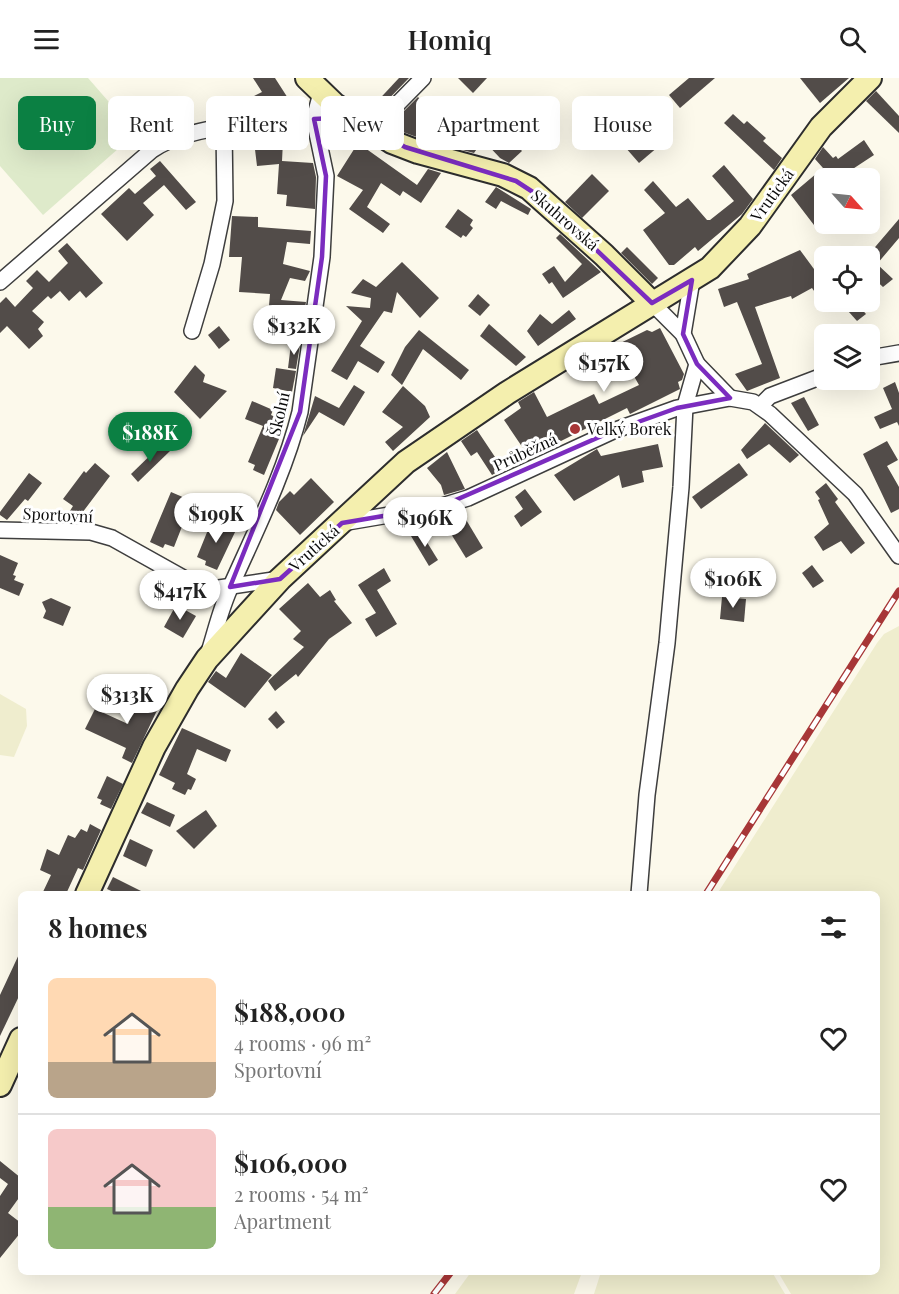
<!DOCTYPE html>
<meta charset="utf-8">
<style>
body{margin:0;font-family:"Playfair Display",serif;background:#f6f6f6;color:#222;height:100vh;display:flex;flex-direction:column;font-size:22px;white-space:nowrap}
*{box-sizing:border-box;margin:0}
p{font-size:20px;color:#767676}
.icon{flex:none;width:33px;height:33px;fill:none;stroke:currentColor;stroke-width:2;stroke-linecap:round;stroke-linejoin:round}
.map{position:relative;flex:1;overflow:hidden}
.drawer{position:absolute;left:18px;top:813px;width:862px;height:384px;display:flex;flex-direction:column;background:#fff;border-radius:9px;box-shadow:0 6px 24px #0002}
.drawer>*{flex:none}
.hud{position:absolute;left:18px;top:18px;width:864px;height:54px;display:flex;gap:12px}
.needle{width:39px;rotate:117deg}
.fabs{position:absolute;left:814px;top:90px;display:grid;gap:12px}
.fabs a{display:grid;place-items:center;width:66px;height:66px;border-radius:9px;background:#fff;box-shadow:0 6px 24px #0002;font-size:30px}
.price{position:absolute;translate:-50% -51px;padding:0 14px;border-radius:21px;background:#fff;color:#222;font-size:20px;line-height:39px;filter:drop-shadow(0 2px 3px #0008)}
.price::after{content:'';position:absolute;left:50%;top:36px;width:18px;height:14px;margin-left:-9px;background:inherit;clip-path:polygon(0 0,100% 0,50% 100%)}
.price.active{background:#0b8043;color:#fff}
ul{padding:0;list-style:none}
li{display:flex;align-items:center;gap:18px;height:150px;padding:0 30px}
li+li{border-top:2px solid #e0e0e0}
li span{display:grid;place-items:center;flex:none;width:168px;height:120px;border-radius:9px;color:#555}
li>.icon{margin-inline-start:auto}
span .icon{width:72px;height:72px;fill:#fffc;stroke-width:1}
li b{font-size:26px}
h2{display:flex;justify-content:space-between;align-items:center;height:72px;padding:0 30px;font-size:26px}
.pill{padding:0 21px;border-radius:9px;background:#fff;box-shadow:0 6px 24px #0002;font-size:21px;line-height:54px}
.pill.active{background:#0b8043;color:#fff}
header{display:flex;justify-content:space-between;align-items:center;height:78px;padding:0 30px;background:#fff;font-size:27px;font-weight:600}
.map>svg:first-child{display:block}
.farmland{fill:#efedce}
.pitch{fill:#deeaca}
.building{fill:#524c49}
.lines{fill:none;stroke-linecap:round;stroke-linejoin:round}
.street-casing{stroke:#3e3e3e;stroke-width:18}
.secondary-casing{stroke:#2d2d2d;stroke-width:26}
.street{stroke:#fff;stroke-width:15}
.secondary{stroke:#f4efae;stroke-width:22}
.rail-casing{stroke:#a73637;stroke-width:7}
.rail{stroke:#fff;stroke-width:4.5;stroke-dasharray:14;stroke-linecap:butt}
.marked{fill:none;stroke:#7b2cbf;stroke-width:4.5;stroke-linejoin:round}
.poi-dot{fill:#a73637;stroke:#fff;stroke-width:2}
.labels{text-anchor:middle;stroke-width:6;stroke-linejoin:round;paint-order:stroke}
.street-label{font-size:16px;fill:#0b0b0b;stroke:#fff}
.poi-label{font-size:16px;fill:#0b0b0b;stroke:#fff;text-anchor:start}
</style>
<header><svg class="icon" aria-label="menu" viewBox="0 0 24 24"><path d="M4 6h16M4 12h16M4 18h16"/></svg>Homiq<svg class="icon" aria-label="search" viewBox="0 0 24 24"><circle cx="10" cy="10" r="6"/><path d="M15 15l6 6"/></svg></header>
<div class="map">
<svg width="899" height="1216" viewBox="0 0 899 1216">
<rect width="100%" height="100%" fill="#fcf9eb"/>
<g class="farmland">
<path d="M899,548V1216H791L778,1194H878V816H717L877,565L884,556Z"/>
<path d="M0,616L26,631L27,648L14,679L0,677Z"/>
<path d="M471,1194H582L574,1216H455Z"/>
<path d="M601,1194H772L785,1216H594Z"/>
</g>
<path class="pitch" d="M0,0H88L136,55L43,137L0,88Z"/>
<g class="building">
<path d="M253,0H275L293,28L284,32L250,35L244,23L262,14Z"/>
<path d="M399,0H409L376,34L371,30Z"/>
<path d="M458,0H487L473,15Z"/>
<path d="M689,0H715L680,30L669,17Z"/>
<path d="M800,0H849L820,25Z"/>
<path d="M876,13L899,38V55L866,23Z"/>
<path d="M418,19L432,34L445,25L452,34L422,61L403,54L393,44Z"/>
<path d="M475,36L488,48L491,45L498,52L500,50L522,73L509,85L500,80L483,62L474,75L450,69Z"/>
<path d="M733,36L744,46L747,43L766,60L763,63L782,80L774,92L724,45Z"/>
<path d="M651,46L665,63L639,85L625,69Z"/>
<path d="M306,51L307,62L283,63L282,83L313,85L316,99L315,131L286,128L287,117L277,116L279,86L257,88L253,55Z"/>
<path d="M864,62L874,77L839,100H825V148L817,151L791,117L823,90L815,81L823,69L833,80L836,78L838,81Z"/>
<path d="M358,65L417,107L428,91L441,95L421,125L403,113L400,118L381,105L367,129L390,146L383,155L349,131L363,112L337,98Z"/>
<path d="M160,83L196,124L186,132L164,107L143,125L154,137L127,163L101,136L129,110L135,116L156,98L150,91Z"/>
<path d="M724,87L753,121L742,136L698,173L695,169L674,187H669L643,152L665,135L644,112L653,103L676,129L688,120L707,142H710L734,123L712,98Z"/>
<path d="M592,96L609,113L582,140L565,124Z"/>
<path d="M496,109L531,131L528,137L501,123L496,131L485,124Z"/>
<path d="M458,131L473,142L470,147L473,150L466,159L463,157L461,160L445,149Z"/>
<path d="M232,138L258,139V149L311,153L310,166L287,164L283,186L310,193L305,203L290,200L281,222L306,224L304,235L292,234V237H289L288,251L276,263L266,262L270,216L239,214L242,179H229Z"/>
<path d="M899,141V160L877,186L893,201L883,209L870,197V175Z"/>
<path d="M560,156L601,194L563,220L552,204L549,206L542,196L554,188L565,204L582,186L556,160Z"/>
<path d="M67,165L103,205L86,220L80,213L69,223L60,213L51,221L48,218L32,233L44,244L38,251L43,258L29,271L7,248L0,255V225L6,219L15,229L33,210L26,203L37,192L49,204L68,185L58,173Z"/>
<path d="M627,169L658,200L652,206L621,175Z"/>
<path d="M800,172L825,206V229L812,210L792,221L791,218L755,229L780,300L747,313L735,296L762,286L737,224L724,229L718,211L749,201L747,196Z"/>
<path d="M402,184L439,220L420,240L397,214L392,235L384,233L360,268L385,284L378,295L358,283L347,302L331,293L362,243L346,228L370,230L371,220L351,215L363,201L376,209Z"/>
<path d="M478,216L490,227L480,238L468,228Z"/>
<path d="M840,224H855L866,236L857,243Z"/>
<path d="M569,232L576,241L538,268L527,253L540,236L552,246Z"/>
<path d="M489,246L526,279L516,288L480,258Z"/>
<path d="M219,248L230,262L219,271L208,257Z"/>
<path d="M660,250L684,296L682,302L678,304L680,311L630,336L627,330L553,367L550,361L527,376L504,342L521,330L518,324L534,314L547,339L594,316L599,326L639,307L624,281L608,289L600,275L647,252L652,254Z"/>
<path d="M419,252L469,292L461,302L423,271L402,307L391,297L405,269Z"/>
<path d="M291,266L300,267L296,291L288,290Z"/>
<path d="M195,287L205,297L203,304L227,313L200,341L174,314Z"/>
<path d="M276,290L296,293L292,314L273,310Z"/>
<path d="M895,304L899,315V348L897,344L880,351L874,339L892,331L883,310Z"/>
<path d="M354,307L365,314L344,348L319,334L303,358L315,318L339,330Z"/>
<path d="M403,308L425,328L430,339L393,373L385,364L403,349L382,334Z"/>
<path d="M804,319L819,347L808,353L791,325Z"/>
<path d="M252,323L273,332L271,337L286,344L264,397L253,392L255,387L248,384L263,348L245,341Z"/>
<path d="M765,345L799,377L790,385L769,366L747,381L741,372Z"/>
<path d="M477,352L503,391L492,397L477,374L471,378L461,363Z"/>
<path d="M887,363L898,382L887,388L899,409V431L891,435L863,376Z"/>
<path d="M162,366L170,373L138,404L131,396Z"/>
<path d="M658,366L663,389L642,393L644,404L622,410L619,397L574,423L554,397L597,371L601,378Z"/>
<path d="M447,374L465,411L444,417L441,407L427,390Z"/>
<path d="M95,385L110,398L76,443L63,444L73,428L63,421L84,393L86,395Z"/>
<path d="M739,385L748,397L701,431L692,419Z"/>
<path d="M29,395L42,405L28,423L25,421L7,442L0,437V434Z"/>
<path d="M311,400L334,424L300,457L276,432L279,424L290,413L294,417Z"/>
<path d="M826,405L838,421L835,424L865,465L851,476L841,463L823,473L814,459L829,446L818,422L820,421L815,414Z"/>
<path d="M525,411L542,434L521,449L514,438L523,431L515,419Z"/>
<path d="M171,414L192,423L174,469L165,466L163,470L150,464Z"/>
<path d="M465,440L483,470L466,480L448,451Z"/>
<path d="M212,442L236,452L217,492L205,487L206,483L197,479Z"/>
<path d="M410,443H414L419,451L408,458L402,448Z"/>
<path d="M420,453L438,482L429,488L411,458Z"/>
<path d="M0,477L18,485L13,497L16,498L14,502L24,506L19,518L0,510Z"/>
<path d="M812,487L824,503L813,510L802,495Z"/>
<path d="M384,490L391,503L377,512L397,546L376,559L365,541L376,535L358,507Z"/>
<path d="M308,505L320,519L330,512L336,522L334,523L352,545L329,561L298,599L296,596L275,613L268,603L304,569L293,561L301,553L279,531Z"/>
<path d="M722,519L746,521L744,544L720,541Z"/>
<path d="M51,520L71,529L63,548L43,540L46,533L42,524Z"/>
<path d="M176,527L196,538L183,560L164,549Z"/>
<path d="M241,575L272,597L245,630L208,604L216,593L226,600Z"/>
<path d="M141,613L162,622L132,685L122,680L126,670L85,651L95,631L128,646Z"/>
<path d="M276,633L285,644L277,651L268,641Z"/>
<path d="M182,650L231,672L226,684L197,671L187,696L196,701L191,712L188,711L185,717L172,711L175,705L159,697Z"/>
<path d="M107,698L123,706L111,731L100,726L102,722L97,720Z"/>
<path d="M147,724L175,737L170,749L141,735Z"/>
<path d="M206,732L217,748L194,771L176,753Z"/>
<path d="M90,746L101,752L83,792L78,790L66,816H42L51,797L40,792L47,771L59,777L68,757L75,760L81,751L87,754Z"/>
<path d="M130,761L153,772L146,789L123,778Z"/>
<path d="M113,799L147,816H118L107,811Z"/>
<path d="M21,872V914L0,958V917Z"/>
<path d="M0,1083L21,1100V1117L8,1135L21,1145V1154L0,1180V1118L8,1106L0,1100Z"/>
</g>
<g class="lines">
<g class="street-casing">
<g id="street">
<path d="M371,53L423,0"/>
<path d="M0,204L152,72C194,43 299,41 352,39"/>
<path d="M192,253L212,186L225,123L224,50"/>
<path d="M683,256L692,202"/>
<path d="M870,280L899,275"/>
<path d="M697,286L730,320"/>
<path d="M760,328L770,318L825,297"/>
<path d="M342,445L442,428L468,420L613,353L677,330L730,320L753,324L770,336L855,416L899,478"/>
<path d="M0,452L91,454L112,460L205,512L280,501"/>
<path d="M209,574C216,552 221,529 231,508C256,452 285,394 300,334L322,179L326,98L314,41L321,15"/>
<path d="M639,816L647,717L667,565L681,409L685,328L697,286L683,256L652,225"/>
</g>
</g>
<g class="secondary-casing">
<g id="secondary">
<path d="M307,0L335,27L392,64L418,74L503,97L529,110L604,177L652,225"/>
<path d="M87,816L154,669L187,611L207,581L280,501L406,384L507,315L710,190L750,148L821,49L870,0"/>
<path d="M0,1007L21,961"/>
</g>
</g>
<use href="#street" class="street"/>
<use href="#secondary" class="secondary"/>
<g class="rail-casing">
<g id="rail">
<path d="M706,816L899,513"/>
<path d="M434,1216L451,1194"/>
</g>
</g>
<use href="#rail" class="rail"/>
</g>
<path class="marked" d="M352,39L405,69L516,103L542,120L652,225L692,202L683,256L697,286L730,320L677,330L613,353L442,428L342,445L280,501L230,509L300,334L322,179L326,98L314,41Z"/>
<circle class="poi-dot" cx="575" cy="351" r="6"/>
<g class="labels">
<g class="street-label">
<text transform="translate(772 117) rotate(-54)" y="6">Vrutická</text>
<text transform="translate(565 142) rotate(41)" y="6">Skuhrovská</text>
<text transform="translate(279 336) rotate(-77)" y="6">Školní</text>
<text transform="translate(525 374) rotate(-25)" y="6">Průběžná</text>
<text transform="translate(58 437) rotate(3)" y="6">Sportovní</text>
<text transform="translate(314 470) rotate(-42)" y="6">Vrutická</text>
</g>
<g class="poi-label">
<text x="587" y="357">Velký Borek</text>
</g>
</g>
</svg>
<div class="fabs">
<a><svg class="needle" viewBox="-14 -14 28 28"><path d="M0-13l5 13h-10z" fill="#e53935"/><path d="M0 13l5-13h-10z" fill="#767676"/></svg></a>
<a><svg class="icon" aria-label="locate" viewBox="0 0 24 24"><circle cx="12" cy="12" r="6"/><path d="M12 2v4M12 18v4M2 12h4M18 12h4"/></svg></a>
<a><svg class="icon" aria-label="layers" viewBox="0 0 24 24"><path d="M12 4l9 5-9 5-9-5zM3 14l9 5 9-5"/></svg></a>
</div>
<b class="price" style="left:294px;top:278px">$132K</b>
<b class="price" style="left:604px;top:315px">$157K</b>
<b class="price active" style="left:150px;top:385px">$188K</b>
<b class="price" style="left:216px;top:466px">$199K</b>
<b class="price" style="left:425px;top:470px">$196K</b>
<b class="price" style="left:733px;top:531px">$106K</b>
<b class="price" style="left:180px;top:543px">$417K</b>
<b class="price" style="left:127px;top:647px">$313K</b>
<div class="hud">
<a class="pill active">Buy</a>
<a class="pill">Rent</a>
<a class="pill">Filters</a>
<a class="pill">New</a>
<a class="pill">Apartment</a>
<a class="pill">House</a>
</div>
<section class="drawer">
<h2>8 homes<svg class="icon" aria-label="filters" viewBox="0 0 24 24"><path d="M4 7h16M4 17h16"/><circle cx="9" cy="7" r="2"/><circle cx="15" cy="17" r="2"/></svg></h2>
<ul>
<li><span style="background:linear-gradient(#ffd9b3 70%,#b9a48a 0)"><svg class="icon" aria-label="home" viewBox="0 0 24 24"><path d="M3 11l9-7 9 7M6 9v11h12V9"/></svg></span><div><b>$188,000</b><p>4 rooms · 96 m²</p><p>Sportovní</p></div><svg class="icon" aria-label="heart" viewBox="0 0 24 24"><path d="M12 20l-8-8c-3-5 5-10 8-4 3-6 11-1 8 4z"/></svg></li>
<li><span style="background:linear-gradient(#f6c9c9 65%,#8fb573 0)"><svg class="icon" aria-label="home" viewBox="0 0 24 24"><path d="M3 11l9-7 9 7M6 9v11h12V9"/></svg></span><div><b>$106,000</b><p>2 rooms · 54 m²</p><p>Apartment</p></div><svg class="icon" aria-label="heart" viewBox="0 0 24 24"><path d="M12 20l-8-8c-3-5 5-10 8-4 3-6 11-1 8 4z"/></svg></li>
</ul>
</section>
</div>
